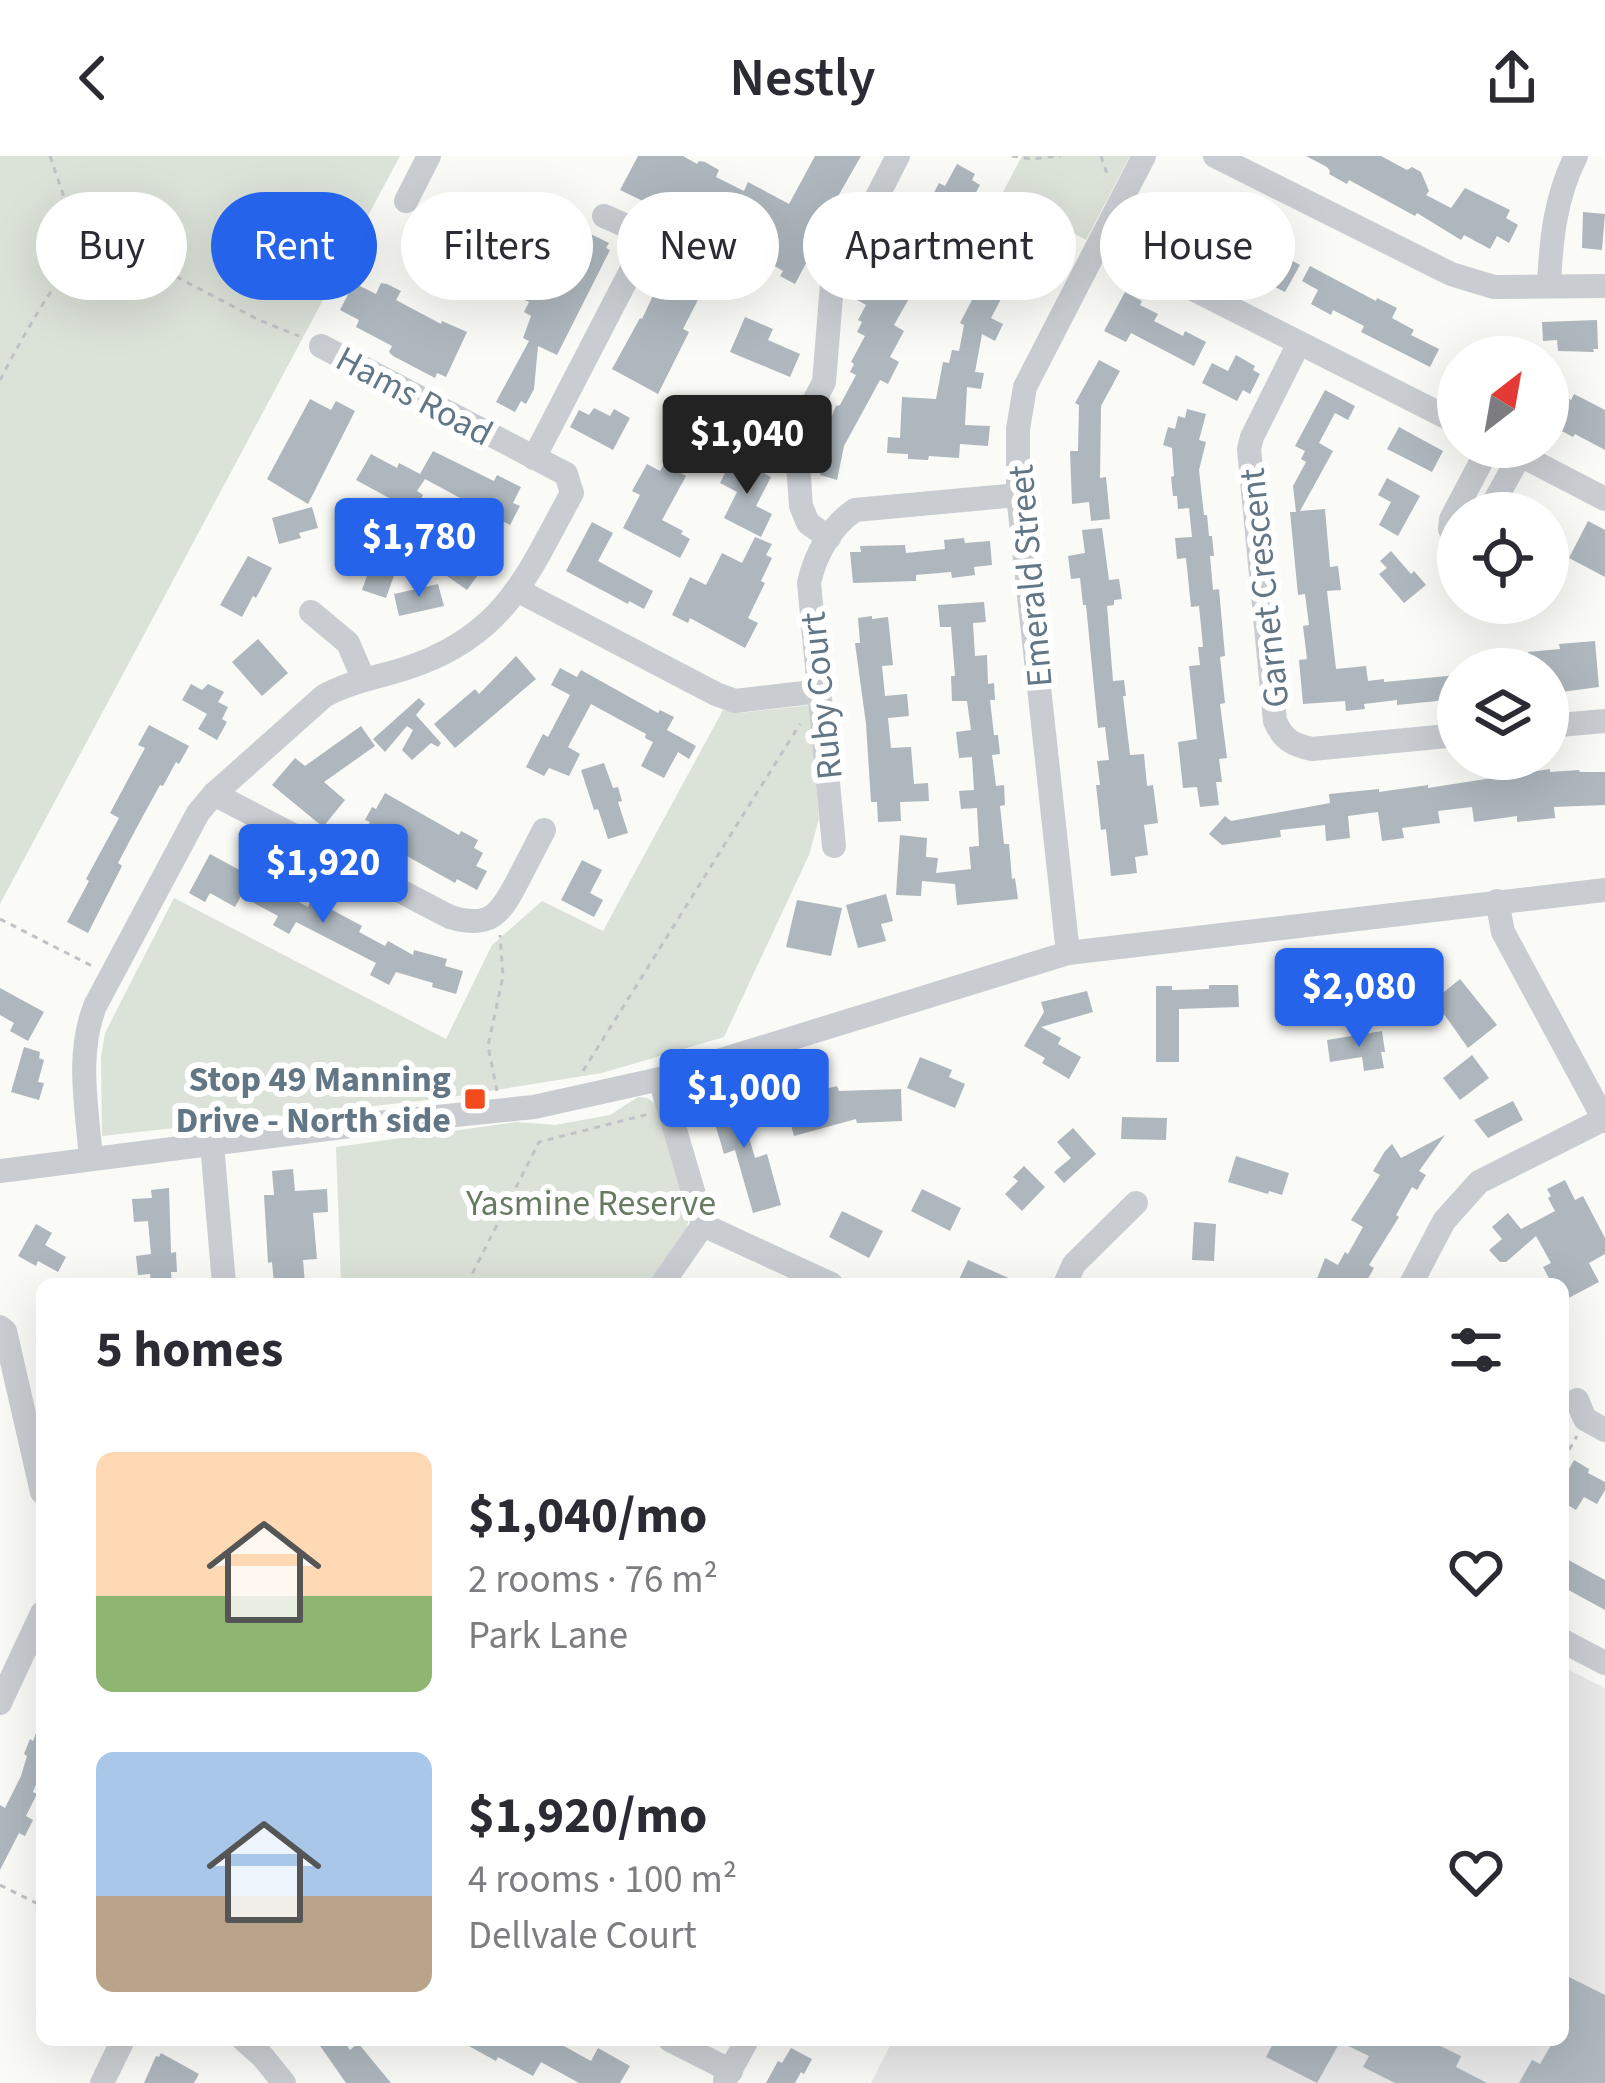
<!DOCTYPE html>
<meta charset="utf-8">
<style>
body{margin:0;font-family:"Source Sans 3",sans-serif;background:#f7f7f7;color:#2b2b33;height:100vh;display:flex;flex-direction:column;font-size:45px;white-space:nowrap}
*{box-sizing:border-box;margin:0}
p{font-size:39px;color:#7c7c81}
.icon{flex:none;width:66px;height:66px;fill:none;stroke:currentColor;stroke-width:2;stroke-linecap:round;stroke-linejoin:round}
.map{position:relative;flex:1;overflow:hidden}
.side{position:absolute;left:36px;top:1122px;width:1533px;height:768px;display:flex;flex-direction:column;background:#fff;border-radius:18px;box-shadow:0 12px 48px #0002}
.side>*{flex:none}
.banner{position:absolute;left:36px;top:36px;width:1533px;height:108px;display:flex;gap:24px}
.needle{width:78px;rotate:31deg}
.tools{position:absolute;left:1437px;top:180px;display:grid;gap:24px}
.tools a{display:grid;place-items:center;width:132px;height:132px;border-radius:50%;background:#fff;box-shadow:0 12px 48px #0002;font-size:60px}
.price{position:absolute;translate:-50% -102px;padding:0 27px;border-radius:12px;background:#2563eb;color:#fff;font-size:39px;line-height:78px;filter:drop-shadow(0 3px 6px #0008)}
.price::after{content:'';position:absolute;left:50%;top:72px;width:36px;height:27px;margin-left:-18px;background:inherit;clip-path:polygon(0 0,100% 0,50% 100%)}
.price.current{background:#222;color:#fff}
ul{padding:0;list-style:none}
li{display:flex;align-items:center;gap:36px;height:300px;padding:0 60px}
li span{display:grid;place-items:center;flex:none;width:336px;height:240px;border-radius:18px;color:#555}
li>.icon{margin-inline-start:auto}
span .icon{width:144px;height:144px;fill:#fffc;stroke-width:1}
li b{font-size:51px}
h2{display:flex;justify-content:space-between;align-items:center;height:144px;padding:0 60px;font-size:51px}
.tag{padding:0 42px;border-radius:54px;background:#fff;box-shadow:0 12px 48px #0002;font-size:42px;line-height:108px}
.tag.current{background:#2563eb;color:#fff}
header{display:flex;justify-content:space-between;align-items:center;height:156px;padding:0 60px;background:#fff;font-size:54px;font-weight:600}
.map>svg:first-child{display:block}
.built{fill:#e8e9e8}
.green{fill:#dbe2d8}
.building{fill:#adb7bd}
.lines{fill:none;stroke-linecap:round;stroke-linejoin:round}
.path{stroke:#c0c3c5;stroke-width:3;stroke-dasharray:6 6;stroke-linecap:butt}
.minor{stroke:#c9cdd1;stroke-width:24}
.poi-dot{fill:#f34a1e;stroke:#fff;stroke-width:4.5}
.labels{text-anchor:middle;stroke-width:12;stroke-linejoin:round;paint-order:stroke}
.street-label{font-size:36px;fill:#627685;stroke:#fff}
.poi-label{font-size:36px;font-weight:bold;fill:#627685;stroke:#fff;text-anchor:end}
.park-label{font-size:36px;fill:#677b62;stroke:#fff}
</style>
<header><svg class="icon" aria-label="back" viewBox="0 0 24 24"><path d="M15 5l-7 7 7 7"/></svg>Nestly<svg class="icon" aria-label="share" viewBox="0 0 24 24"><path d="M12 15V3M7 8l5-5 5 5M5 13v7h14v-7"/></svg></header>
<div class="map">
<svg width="1605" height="1927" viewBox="0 0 1605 1927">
<rect width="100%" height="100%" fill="#fafaf7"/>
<path class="built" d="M1569,1514L1605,1532V1927H871L893,1884H1563V1525Z"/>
<g class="green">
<path d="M0,0H400L0,748Z"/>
<path d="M1022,0H1130L1086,84L1002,38Z"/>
<path d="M810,549L819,663L809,699L724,881L602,917L446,942L102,980L101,901L105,877L174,742L446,883L492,789L542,745L603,775L723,554L739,557Z"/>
<path d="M638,941L647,942L657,949L691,1052L687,1071L648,1128H341L336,991L517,966L555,969L610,959Z"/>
</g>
<g class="building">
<path d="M638,0H683L697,8L699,5L705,6L719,14L716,21L744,35L748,26L789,48L815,0H861L808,93L812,96L795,128L780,120L783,115L763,103L620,34Z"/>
<path d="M1306,0H1381L1407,14L1412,11L1421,16L1429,35L1426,39L1451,52L1465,32L1510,54L1506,62L1518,69L1509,87L1497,80L1490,93L1464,79L1461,84L1417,57L1415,60L1349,24L1347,28L1329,18L1330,15L1327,11Z"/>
<path d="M957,8L975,18L972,24L980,29L964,58L959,55L894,169L904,175L890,201L899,206L888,228L880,224L844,290L837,324L820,319L822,311L817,308L822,290L818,281L824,278L836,250L840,249L856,219L850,216L854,208L851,206L865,180L857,176L862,166L858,164L866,149L857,144L882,104L878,102L902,52L908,56L916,40L929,46L939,27L945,30Z"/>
<path d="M1181,40L1202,52L1201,55L1236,74L1234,79L1267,97L1268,95L1285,104L1286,101L1300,109L1285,136L1184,85L1183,88L1166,79L1168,75L1152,66L1155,62L1148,58L1156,43L1174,52Z"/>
<path d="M437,41L470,58L473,53L499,67L497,70L514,80L506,94L484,82L478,93L443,74L441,77L420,66L432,45L434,46Z"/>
<path d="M1583,56L1605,58L1602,94L1582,92Z"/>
<path d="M552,59L609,87L606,92L610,94L557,199L538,190L534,233L526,248L521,245L515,256L496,246L529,185L523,182L531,160L524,156L529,146L523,143L549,87L540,82Z"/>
<path d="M1013,80L1041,95L1018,137L998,126L1011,101L1004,97Z"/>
<path d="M1310,110L1376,145L1377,142L1397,152L1392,162L1414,174L1411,179L1439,193L1430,211L1361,176L1364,170L1333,154L1331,159L1311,148L1318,134L1302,125Z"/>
<path d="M665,114L703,134L683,173L689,176L658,238L612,213L640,162L642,163Z"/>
<path d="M354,127L376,138L381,127L387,128L401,135L396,144L441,168L442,165L467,176L446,221L437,217L435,222L393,200L389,196L392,190L356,171L359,164L340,154Z"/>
<path d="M975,128L1002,141L991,162L1003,168L995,185L982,178L975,216L984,217L981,233L967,231L965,269L990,270L988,290L960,288L959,302L929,300L928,304L908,303V298L887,297L888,281L900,282L902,241L936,243L943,206L949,207L952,194L959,195L964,169L960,167L972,144L968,141Z"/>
<path d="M1125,136L1142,145L1140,149L1158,158L1154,165L1183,180L1185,175L1206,186L1194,210L1131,177L1126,186L1104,175Z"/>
<path d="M745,161L773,173L768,184L800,198L790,221L730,196Z"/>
<path d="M1597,164L1598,193H1593L1594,196L1558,195L1557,184L1543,185L1542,166Z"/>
<path d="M1236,199L1255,210L1253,214L1260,218L1250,238L1243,234L1237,245L1202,227L1212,207L1228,215Z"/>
<path d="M1099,204L1120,215L1101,250L1100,322L1106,321L1110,363L1091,365L1089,346L1072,348L1070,295H1078L1079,249L1075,247Z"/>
<path d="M1325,234L1355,250L1348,264L1335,257L1319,287L1333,295L1300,355L1325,353L1330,411L1338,410L1341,434L1327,435L1336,513L1366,510L1368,525L1384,523V526L1458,519V543L1397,549V544L1364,548L1365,553L1346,555L1345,545L1303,548L1299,504L1307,503L1303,470L1309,469L1305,438L1298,439L1290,356H1296L1293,330L1306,306L1301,303L1305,295L1295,290Z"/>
<path d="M1574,238L1605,254V294L1575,278L1573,281L1558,273L1560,269L1548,263V240L1554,243L1556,240L1564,244L1566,241L1571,244Z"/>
<path d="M310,243L331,254L336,245L355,255L308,348L267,323Z"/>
<path d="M594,252L610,260L614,253L630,262L613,294L570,271L579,254L589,259Z"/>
<path d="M1187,253L1206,258L1199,284L1206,286L1199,314L1204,359H1207L1209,380H1212L1214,400H1210L1213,434L1219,433L1225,500L1220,501L1225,547L1220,548L1227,602L1219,603L1222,626H1216L1219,649L1200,651L1197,631L1183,632L1178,586L1197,583L1189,510L1200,509L1198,491H1203L1199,450L1191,451L1186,402L1177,403L1175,382L1192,381L1189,352L1178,353L1177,340H1173L1171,321L1174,320L1172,292L1163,289L1168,271L1175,273L1178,260L1185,262Z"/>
<path d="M1399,271L1443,295L1432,316L1387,293Z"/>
<path d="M433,295L494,325L497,319L521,331L513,347L520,350L510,369L425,323L417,335L423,339L416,353L402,345L400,348L356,324L371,298L397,312L399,307L420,318Z"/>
<path d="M733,301L771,321L756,350L772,358L761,381L724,362L737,336L720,327Z"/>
<path d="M647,308L660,315L664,308L686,320L662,364L683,375L681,378L690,383L680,402L623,372L640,339L632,335Z"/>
<path d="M1387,322L1420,340L1398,380L1379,369L1391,346L1378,339Z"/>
<path d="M312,351L318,372L299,377L301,382L279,388L272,362Z"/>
<path d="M1588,365L1605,374V421L1569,402Z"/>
<path d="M592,366L613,377L598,405L653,435L644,453L629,445L628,448L566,415Z"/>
<path d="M1102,372L1109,424L1119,423L1122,443L1114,444V449L1107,450L1113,525L1124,524L1126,540H1123L1130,599L1144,598L1147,630L1153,629L1158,667L1144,669L1148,699L1135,701L1137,717L1111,720L1106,673L1101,674L1096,629H1100L1097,605L1109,604L1105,571L1098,572L1086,449H1083L1080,422L1071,423L1068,400L1085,397L1082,374Z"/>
<path d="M478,379L497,393L467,434L447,420Z"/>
<path d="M755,381L772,388L766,399L772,402L761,425L765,427L748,462L758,467L745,492L690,462L688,467L672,459L690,421L706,429L722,397L742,407Z"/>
<path d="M964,382L965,387L990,385L992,409L974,411L975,419L952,422L951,416L916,419V425L853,427L850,396H861L860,390L905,389L906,397L945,393L944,384Z"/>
<path d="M377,391L401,400L386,442L362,434Z"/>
<path d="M1391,395L1411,418L1414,415L1426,429L1404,447L1379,418L1387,412L1380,405Z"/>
<path d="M248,400L272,412L256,442L253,440L242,461L220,449Z"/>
<path d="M438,428L444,450L399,460L394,438Z"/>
<path d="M984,446L986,466L973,467L975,500L987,499L988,528L994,527L995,544H990L994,579H998L1000,598L992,599L996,630L1004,629L1005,649L1000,650L1004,688H1009L1012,723L1015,722L1018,743L957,749L955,728L922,725L921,740L896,739L900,679L927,682L926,701L938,702L936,717L971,713L969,691L979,690L977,652L961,653L959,635L974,634L972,601L959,602L956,576L971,574L967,545H952L951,520H955L951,471H940L938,449Z"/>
<path d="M872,460V463L888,461L893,509L882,510L885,540L907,538L909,560L888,562L891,592L911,591L914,628L928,627L929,645L900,646L901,665L878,666L877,646H871L866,568L855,487H860L858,462Z"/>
<path d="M258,483L288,517L262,540L232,506Z"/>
<path d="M1595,485L1599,531L1554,537L1551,513H1529L1528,496L1560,493L1559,488Z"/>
<path d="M516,500L536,523L455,592L434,568L475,533L479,538Z"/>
<path d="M560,512L577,521L581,514L658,557L660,554L674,561L667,574L696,590L689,603L678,596L664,622L641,610L653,586L645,582L646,578L591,548L568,591L580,598L569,620L549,612L544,620L526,611L543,578L548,581L570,539L551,529Z"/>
<path d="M191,528L202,534L208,528L224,536L218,546L228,551L222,563L227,566L217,584L198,573L207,558L182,544Z"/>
<path d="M419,542L425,548L416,559L441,587L438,591L431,587L412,604L402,594L413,574L407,570L385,596L373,583Z"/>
<path d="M149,569L189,590L179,608L176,606L163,630L160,629L137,671L118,707L122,710L88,777L67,766L89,725L86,723L119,662L110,657L145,592L138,589Z"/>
<path d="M361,570L375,590L324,626L345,644L323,671L272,629L295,602L305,610Z"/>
<path d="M604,607L613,632L618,631L622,645L618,646L628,677L608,683L598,653L594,654L581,614Z"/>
<path d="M1550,613V616L1579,614L1580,616H1605V649L1554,651L1555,662L1517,666V660L1474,666L1472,651L1438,655L1440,667L1402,672L1404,682L1382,685L1378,656L1348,660L1350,682L1326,685L1325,669L1280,674L1281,681L1222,689L1209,678L1225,660L1231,665L1330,647L1329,638L1379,633V636L1428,629V632Z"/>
<path d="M385,637L459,679L461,675L478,684L474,692L483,697L476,710L487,715L477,734L457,723L455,727L364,676L370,666L365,664L372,651L376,653Z"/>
<path d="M210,698L308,751L312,743L362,770L359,776L385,790L388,785L413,799L414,794L447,803L445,810L463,815L456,838L432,831L433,827L396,816L389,829L370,819L376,807L296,766L289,778L273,769L278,760L241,740L235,751L210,737L205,746L189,737Z"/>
<path d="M582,704L602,714L590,737L603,744L594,761L561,744Z"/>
<path d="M886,738L893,765L881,768L886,785L858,792L846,749Z"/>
<path d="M797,744L842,752L831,800L786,791Z"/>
<path d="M1460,823L1497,869L1468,892L1434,844Z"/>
<path d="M1209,829H1238L1239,851L1179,853V906H1156V830H1172V834L1209,833Z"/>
<path d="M0,832L44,856L28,885L10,875L14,867L0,859Z"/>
<path d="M1087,835L1093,856L1041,871L1061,882L1058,888L1081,901L1069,923L1042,907L1045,902L1024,890L1044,856L1041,846Z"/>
<path d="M1382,875L1385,896H1381L1384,912L1364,915L1362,901L1330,906L1327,884Z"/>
<path d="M24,891L40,896L39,902L44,904L38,926L44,927L39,944L11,936Z"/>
<path d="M1472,899L1489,922L1460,944L1443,922Z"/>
<path d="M920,901L952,914L949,921L965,928L955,952L907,932Z"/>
<path d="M837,930L839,935L901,933L902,965L857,967L856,963L794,980L786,950L818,942L823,939L822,934Z"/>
<path d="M742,934L748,956L742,957L755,1002L767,998L781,1049L753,1057L735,994L724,998L708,944Z"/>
<path d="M1513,945L1523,964L1488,982L1474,964Z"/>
<path d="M1122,961L1167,962L1166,984L1121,983Z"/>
<path d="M1073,972L1096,998L1064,1027L1054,1016L1071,1002L1057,986Z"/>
<path d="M1445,979L1419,1015L1426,1019L1417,1034L1412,1031L1396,1059L1399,1061L1369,1109L1374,1112L1365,1128H1315L1325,1102L1338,1109L1345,1096L1348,1098L1363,1071L1351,1064L1380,1019L1373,1015L1385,995L1392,988L1401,1002Z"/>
<path d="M1236,1000L1289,1017L1282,1039L1269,1035L1268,1038L1228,1026Z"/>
<path d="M1024,1010L1045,1031L1022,1055L1005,1038L1018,1025L1013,1021Z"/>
<path d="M293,1013L295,1035L327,1033L328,1056L313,1057L317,1103L303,1104L305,1128H274L272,1106L268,1107L264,1039H274L272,1015Z"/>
<path d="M1565,1024L1575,1044L1583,1040L1605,1082V1098L1589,1107L1599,1126L1563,1145V1128H1552L1543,1111L1551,1107L1536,1080L1506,1106H1500L1489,1094L1502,1083L1492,1071L1508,1057L1521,1073L1555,1055L1548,1042L1551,1040L1547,1033Z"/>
<path d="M169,1032L171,1097L176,1096L177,1116H171L172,1128H151L150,1118L138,1119L136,1100L151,1098L148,1065L134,1066L132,1043L152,1042L151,1034Z"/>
<path d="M922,1033L961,1052L950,1075L911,1055Z"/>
<path d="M842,1055L883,1075L869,1102L829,1081Z"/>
<path d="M1194,1066L1216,1068L1214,1105L1192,1104Z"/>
<path d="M36,1068L52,1077L45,1089L66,1101L58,1116L38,1105L36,1110L18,1100Z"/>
<path d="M968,1104L1022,1128H957Z"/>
<path d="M1574,1304L1589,1313L1588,1317L1605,1326V1334L1597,1348L1584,1341L1576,1354L1563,1346V1324Z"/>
<path d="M1563,1401L1605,1424V1454L1563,1431Z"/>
<path d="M41,1565L42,1613L33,1636L37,1638L26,1660L33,1664L25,1680L19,1677L0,1714V1649L5,1652L21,1620L27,1600L24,1598L30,1583L33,1585Z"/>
<path d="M1563,1818L1605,1839V1927H1519L1532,1904L1540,1908L1554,1884H1563Z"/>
<path d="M316,1884H343L350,1894L358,1887L391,1927H346Z"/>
<path d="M458,1884H553L591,1905L598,1892L630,1910L620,1927H579L541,1906L533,1920L498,1901L496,1905Z"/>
<path d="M1275,1884H1428L1461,1900L1456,1911L1487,1927H1395L1363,1911L1369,1900L1340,1886L1317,1927L1266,1901Z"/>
<path d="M791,1892L812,1903L804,1918L801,1916L795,1927H766L778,1905L782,1907Z"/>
<path d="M161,1897L199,1918L194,1927H144L156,1900L159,1901Z"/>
</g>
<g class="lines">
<g class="path">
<path d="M50,0L83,96"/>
<path d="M1012,0L1032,3L1061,0"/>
<path d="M1101,0L1108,21"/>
<path d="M0,224C14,197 60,111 83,98C97,90 114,93 129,96L259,164L299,180"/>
<path d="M0,763L94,811"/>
<path d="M583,915L800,568"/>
<path d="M497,935L488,890L503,820L500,779"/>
<path d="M467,1128L539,986L649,958"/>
<path d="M1563,1304L1577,1280"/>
<path d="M0,1729L42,1750"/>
</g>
<g class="minor">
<path d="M1215,0L1451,118L1494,131L1605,130"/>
<path d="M406,45L429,0"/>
<path d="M604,60L709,107"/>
<path d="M1100,86L1458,267"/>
<path d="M1549,129C1551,84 1555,42 1576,0"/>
<path d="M1299,187L1252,281L1249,293L1275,565C1283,584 1293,589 1312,593L1458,579"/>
<path d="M1505,291L1605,343"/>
<path d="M534,302L649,80"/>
<path d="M1488,357L1520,299"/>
<path d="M1458,381L1450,373L1451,363L1489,291"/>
<path d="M829,382L808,367L801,350L796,280L824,226L832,128L898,0"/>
<path d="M519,435L716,538L735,545L820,535"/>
<path d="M311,456L348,487L364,524"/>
<path d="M1548,570L1605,565"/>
<path d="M214,638L450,761C489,773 500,759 517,726C526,709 535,691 544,674"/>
<path d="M834,690L809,427C815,399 831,370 855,354L1018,339"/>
<path d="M1497,745L1503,776L1605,965"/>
<path d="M1068,797L1018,339V273L1025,231L1144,0"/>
<path d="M660,923L703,1069L831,1128"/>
<path d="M212,988L224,1128"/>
<path d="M91,1003C87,951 76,899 95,850L198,657L214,638L324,540C354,523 389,520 421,507C509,473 530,413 572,337L566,318L321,190"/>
<path d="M0,1015L358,969L534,951L660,923L1068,797L1605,734"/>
<path d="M662,1128L703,1069"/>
<path d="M1065,1128L1074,1108L1136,1047"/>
<path d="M1411,1128L1444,1065L1479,1026L1604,963"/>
<path d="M0,1171L5,1175L42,1336"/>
<path d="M1577,1244L1585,1263L1605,1274"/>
<path d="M1563,1485L1605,1507"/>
<path d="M0,1547L42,1457"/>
<path d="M244,1884L263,1901L284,1927"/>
<path d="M670,1884L731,1915"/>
<path d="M725,1924L747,1884"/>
<path d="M102,1927L123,1884"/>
</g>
</g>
<rect class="poi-dot" x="463" y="931" width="24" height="24" rx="6"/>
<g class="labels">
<g class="street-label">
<text transform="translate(415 239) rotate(28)" y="13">Hams Road</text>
<text transform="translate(1029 420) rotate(-95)" y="13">Emerald Street</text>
<text transform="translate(1263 432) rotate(-96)" y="13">Garnet Crescent</text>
<text transform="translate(820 540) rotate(-96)" y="13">Ruby Court</text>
</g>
<g class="poi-label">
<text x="451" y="935">Stop 49 Manning<tspan x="451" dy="41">Drive - North side</tspan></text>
</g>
<g class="park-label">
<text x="591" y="1059">Yasmine Reserve</text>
</g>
</g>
</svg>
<div class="tools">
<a><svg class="needle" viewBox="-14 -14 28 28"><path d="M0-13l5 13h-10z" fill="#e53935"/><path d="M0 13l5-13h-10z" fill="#7c7c81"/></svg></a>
<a><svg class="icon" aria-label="locate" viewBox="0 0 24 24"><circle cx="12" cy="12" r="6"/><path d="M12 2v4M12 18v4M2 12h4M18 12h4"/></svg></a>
<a><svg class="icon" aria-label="layers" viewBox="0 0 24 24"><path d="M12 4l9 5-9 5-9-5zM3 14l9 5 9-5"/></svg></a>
</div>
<b class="price current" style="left:747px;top:341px">$1,040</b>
<b class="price" style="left:419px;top:444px">$1,780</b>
<b class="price" style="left:323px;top:770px">$1,920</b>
<b class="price" style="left:1359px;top:894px">$2,080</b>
<b class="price" style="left:744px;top:995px">$1,000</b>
<div class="banner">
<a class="tag">Buy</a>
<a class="tag current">Rent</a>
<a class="tag">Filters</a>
<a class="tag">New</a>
<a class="tag">Apartment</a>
<a class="tag">House</a>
</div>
<section class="side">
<h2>5 homes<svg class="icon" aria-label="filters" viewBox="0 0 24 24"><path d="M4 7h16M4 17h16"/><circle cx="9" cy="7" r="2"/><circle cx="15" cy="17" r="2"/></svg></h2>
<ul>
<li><span style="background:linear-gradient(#ffd9b3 60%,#8fb573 0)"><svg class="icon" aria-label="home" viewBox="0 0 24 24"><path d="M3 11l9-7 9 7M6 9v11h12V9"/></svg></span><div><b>$1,040/mo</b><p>2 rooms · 76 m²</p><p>Park Lane</p></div><svg class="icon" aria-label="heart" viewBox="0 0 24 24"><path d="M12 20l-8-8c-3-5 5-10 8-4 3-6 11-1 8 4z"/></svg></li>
<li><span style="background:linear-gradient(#a9c7e8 60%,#b9a48a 0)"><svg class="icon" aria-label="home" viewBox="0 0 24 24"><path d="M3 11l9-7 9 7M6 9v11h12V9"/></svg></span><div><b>$1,920/mo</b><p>4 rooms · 100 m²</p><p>Dellvale Court</p></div><svg class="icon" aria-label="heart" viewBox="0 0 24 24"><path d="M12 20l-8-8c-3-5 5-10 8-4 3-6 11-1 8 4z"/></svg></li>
</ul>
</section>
</div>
